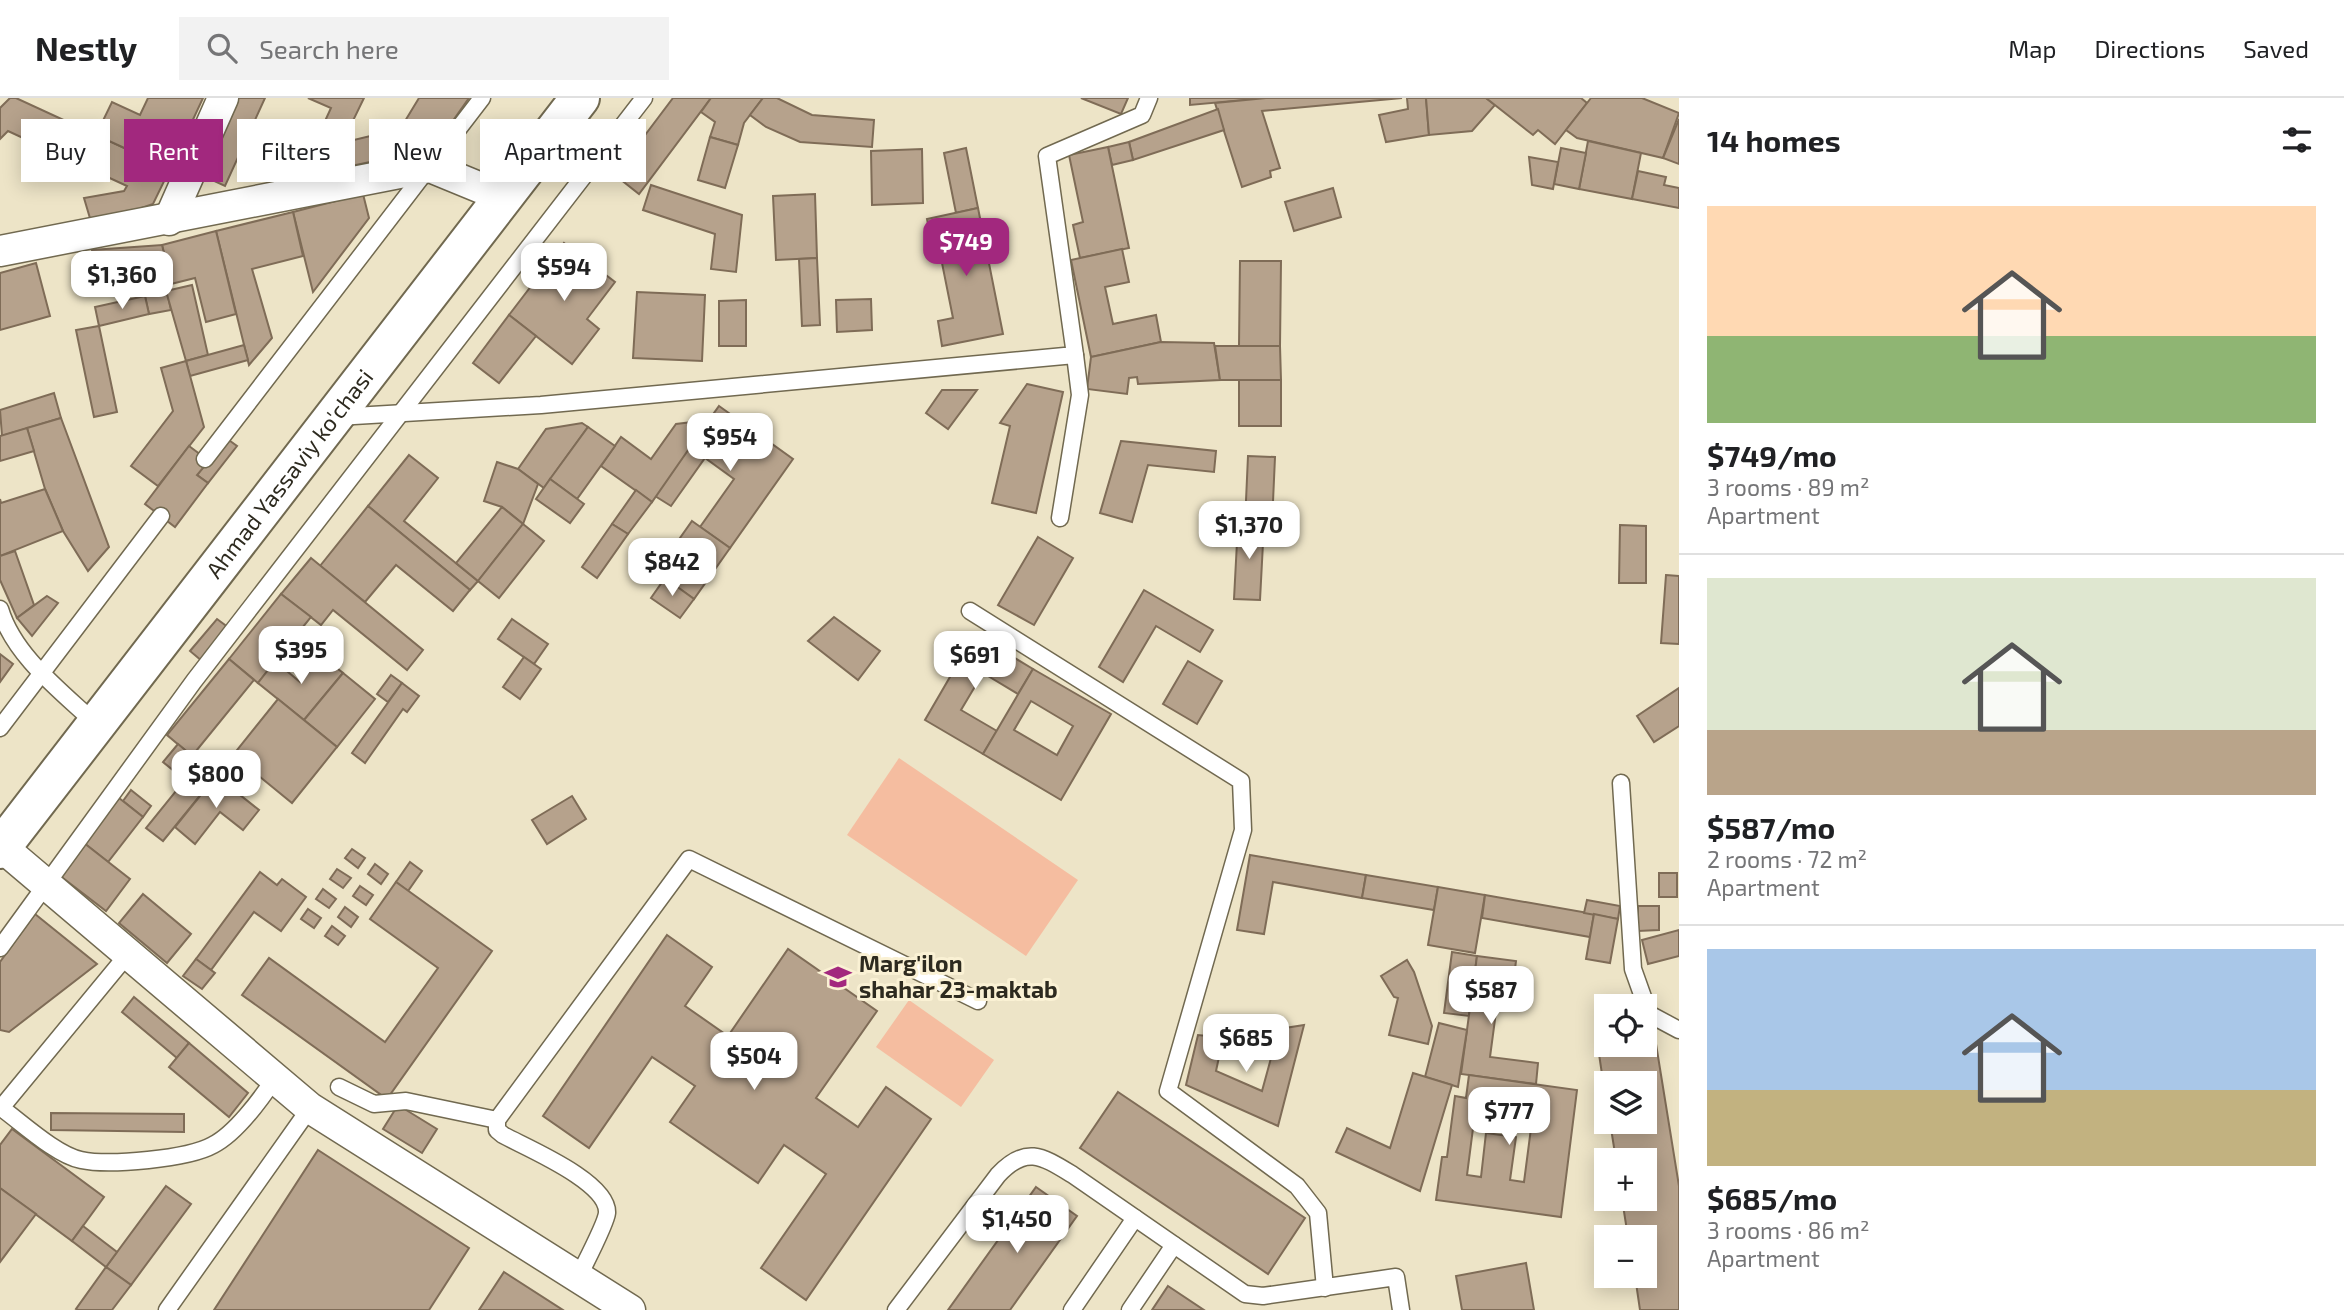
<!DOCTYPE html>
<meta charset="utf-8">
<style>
body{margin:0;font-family:"Exo 2",sans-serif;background:#f2f2f2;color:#202124;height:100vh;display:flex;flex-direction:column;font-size:26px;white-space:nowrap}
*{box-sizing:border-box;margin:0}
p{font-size:23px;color:#757577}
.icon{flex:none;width:38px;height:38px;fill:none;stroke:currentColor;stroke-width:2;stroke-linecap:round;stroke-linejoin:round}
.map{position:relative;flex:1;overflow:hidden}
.details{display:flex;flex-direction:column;background:#fff;width:665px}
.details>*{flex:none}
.top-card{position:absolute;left:21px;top:21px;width:665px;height:63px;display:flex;gap:14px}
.controls{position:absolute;left:1594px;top:896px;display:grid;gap:14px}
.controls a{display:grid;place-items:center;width:63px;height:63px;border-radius:0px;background:#fff;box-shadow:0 4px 18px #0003;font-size:35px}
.price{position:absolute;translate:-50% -60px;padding:0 16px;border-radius:14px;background:#fff;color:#222;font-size:23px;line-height:46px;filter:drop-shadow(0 2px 4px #0008)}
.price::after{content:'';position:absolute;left:50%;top:42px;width:21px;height:16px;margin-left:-10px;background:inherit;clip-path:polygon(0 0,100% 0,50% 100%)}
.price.selected{background:#a2287e;color:#fff}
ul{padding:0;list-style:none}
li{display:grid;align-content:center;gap:14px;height:371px;padding:0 28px}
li+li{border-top:2px solid #e0e0e0}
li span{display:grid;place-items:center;height:217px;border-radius:0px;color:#555}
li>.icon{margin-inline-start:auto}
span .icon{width:126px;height:126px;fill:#fffc;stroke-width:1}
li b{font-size:30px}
h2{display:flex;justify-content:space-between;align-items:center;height:84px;padding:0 28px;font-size:30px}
.pill{padding:0 24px;border-radius:0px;background:#fff;box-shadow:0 4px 18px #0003;font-size:24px;line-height:63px}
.pill.selected{background:#a2287e;color:#fff}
header{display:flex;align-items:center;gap:42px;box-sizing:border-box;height:98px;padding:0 35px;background:#fff;border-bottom:2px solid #e0e0e0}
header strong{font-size:33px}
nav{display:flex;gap:38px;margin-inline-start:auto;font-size:24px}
.search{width:490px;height:63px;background:#f2f2f2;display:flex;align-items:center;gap:18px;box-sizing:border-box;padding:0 24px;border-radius:0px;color:#757577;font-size:26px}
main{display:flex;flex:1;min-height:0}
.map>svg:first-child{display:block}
.garden{fill:#f5bda0}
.building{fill:#b6a28c;stroke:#7f6c57;stroke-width:2;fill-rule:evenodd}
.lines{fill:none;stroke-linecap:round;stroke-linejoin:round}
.lane-casing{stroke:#716950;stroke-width:19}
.street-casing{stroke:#716950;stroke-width:33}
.secondary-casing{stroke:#716950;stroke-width:42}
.lane{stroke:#fff;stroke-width:16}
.street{stroke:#fff;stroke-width:30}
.secondary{stroke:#fff;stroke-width:38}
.labels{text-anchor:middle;stroke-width:6;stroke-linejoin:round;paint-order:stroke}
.street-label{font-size:23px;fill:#2d2a1f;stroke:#faf1d4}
.poi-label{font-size:23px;font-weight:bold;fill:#2d2a1f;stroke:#faf1d4;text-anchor:start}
</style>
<header>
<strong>Nestly</strong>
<div class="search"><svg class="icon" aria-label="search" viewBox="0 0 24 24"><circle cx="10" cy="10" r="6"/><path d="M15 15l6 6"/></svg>Search here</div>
<nav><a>Map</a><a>Directions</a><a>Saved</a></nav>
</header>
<main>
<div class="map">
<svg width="1679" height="1212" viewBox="0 0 1679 1212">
<rect width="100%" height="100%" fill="#ede4c7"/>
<g class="garden">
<path d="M899,660L1078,782L1026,858L847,737Z"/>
<path d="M909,902L994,962L961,1009L876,949Z"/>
</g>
<g class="building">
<path d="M10,0H16L170,71L153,106L92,127L84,100L124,93L127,88L8,33L0,41V10Z"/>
<path d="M148,0H203L170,71L96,37L112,4L140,17Z"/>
<path d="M234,0H265L225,88L199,76Z"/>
<path d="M308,0H364L331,68L308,73L303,71L331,10Z"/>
<path d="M419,0H469L435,48L389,60L383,35L402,28Z"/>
<path d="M673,0H711L639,96L615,77Z"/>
<path d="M711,0H763L744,25L738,47L710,39L715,24L701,14Z"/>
<path d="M763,0H777L812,17L874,22L872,49L800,44L766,29L750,17Z"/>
<path d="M1081,0H1128L1121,16Z"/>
<path d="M1190,0H1266L1190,7Z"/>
<path d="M1266,0H1402L1262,13L1280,70L1270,73L1271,79L1242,89L1215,5Z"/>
<path d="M1407,0H1426L1429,37L1386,44L1379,17L1408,11Z"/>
<path d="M1426,0H1486L1495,7L1472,33L1429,37Z"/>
<path d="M1486,0H1581L1587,5L1555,46L1538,32L1533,37Z"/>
<path d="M1591,0H1642L1679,15L1663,60L1577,40L1566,32Z"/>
<path d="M1218,11L1224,32L1133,62L1129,44Z"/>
<path d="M1679,21V66L1663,60Z"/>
<path d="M383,35L389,60L332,72L341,45Z"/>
<path d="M710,39L738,47L725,90L698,82Z"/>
<path d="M1588,43L1641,55L1632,101L1579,91Z"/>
<path d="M1129,44L1133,62L1112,67L1108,49Z"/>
<path d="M1108,49L1129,150L1080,160L1073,127L1083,124L1069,57Z"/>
<path d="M966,50L978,110L956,115L944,55Z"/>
<path d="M1561,50L1586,55L1579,91L1554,86Z"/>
<path d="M922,51L923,105L872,107L871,53Z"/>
<path d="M1529,59L1558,64L1553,91L1532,87Z"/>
<path d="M1638,73L1666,79L1664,87L1679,90V110L1632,101Z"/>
<path d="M651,87L742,117L736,174L711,171L715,136L643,112Z"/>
<path d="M1333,90L1341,119L1294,133L1285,104Z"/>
<path d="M363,96L369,120L313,194L293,114Z"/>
<path d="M815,96L817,160L776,162L773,98Z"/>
<path d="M978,110L1003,236L942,248L938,223L953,220L940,155L934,156L927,121Z"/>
<path d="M293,114L303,158L252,171L272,240L249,267L216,133Z"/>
<path d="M216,133L236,216L206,224L195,180L171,186L162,147Z"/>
<path d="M564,145L615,184L587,221L599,231L572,266L509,217Z"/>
<path d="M162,147L168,171L94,178L92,152Z"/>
<path d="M1122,151L1129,184L1105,189L1113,226L1156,217L1161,244L1091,259L1071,162Z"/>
<path d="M817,160L820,227L802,228L799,161Z"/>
<path d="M1240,163H1281L1280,248H1239Z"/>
<path d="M36,165L50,218L0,232V175Z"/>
<path d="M163,176L171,212L149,216L141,181Z"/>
<path d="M192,187L208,257L186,263L166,193Z"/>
<path d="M637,194L705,197L702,263L633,260Z"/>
<path d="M145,198L149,216L99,228L95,209Z"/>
<path d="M871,201L872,232L837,234L836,202Z"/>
<path d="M746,202V248H719V203Z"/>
<path d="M509,217L536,238L499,285L473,265Z"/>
<path d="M99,228L117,314L94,319L76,232Z"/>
<path d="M1161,244L1214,245L1220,282L1138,286L1137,279L1129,280L1127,296L1087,291L1091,259Z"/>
<path d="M244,247L248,262L190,278L186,263Z"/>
<path d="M1215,248H1280L1281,282H1220Z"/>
<path d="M186,263L204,329L158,388L131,368L173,313L161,270Z"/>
<rect x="1239" y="282" width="42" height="46"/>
<path d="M1027,286L1063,294L1036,415L992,405L1010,328L1000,325Z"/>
<path d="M942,292H977L948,331L926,315Z"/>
<path d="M54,295L61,320L2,338L0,312Z"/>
<path d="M719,308L793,361L730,450L700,429L734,381L705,360L671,408L655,398Z"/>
<path d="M61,320L109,449L88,473L63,433L45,391L27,330Z"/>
<path d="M709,322L652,404L601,368L621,339L651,361L676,326Z"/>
<path d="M582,325L588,329L544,390L518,371L546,331Z"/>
<path d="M588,329L615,348L577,401L550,381Z"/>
<path d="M27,330L34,353L0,363V338Z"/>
<path d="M226,340L237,348L208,385L197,377Z"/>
<path d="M1121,343L1216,353L1214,374L1148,367L1132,424L1100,415Z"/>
<path d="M189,348L209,363L197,377L208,385L175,429L145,406Z"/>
<path d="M409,357L438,380L404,423L478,483L470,492L368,408Z"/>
<path d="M1248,358L1275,359L1272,426L1245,425Z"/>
<path d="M497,364L518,371L538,386L523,426L502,409L484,403Z"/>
<path d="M550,381L584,406L570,425L536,401Z"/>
<path d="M45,391L63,433L0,458V401L1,405Z"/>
<path d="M636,392L652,404L628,436L612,426Z"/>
<path d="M368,408L470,492L453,513L396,467L365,504L320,468Z"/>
<path d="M502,409L523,426L478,483L456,465Z"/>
<path d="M692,423L730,450L694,501L656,474Z"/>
<path d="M1238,425L1264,426L1260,502L1234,501Z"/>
<path d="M523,426L544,443L499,500L478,483Z"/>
<path d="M612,426L628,436L597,480L582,469Z"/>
<path d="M1620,427L1646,428V485H1619Z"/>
<path d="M1038,439L1073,460L1034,527L998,507Z"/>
<path d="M15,453L34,507L17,520L0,482V458Z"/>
<path d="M311,460L423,552L407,572L333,512L321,527L281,496Z"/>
<path d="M1666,477L1679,478V546L1661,545Z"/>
<path d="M665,480L694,501L680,520L651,500Z"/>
<path d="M1144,492L1213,532L1200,554L1156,528L1123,584L1099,569Z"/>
<path d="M281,496L311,519L258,585L229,561Z"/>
<path d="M47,498L58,505L32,538L17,520Z"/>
<path d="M834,519L880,553L858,582L808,543Z"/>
<path d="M217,521L229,530L202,563L190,553Z"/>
<path d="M512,521L548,546L534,566L498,541Z"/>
<path d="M975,536L1033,571L1018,596L983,575L961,612L997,633L983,656L925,622Z"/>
<path d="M0,556L13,566L0,584Z"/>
<path d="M322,558L343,575L304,622L258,585L275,563L300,584Z"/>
<path d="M524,559L541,571L520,601L503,589Z"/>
<path d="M229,561L254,582L192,658L167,637Z"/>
<path d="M1188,563L1222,583L1197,626L1163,606Z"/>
<path d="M1033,571L1111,616L1061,702L983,656ZM1031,603L1073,628L1057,657L1014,632Z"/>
<path d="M343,575L375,601L337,649L304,622Z"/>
<path d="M391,577L402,585L388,604L377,596Z"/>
<path d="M402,585L419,598L407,614L403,611L365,665L352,655Z"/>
<path d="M1679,590V628L1654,644L1637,618Z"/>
<path d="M278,601L337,649L292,705L233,657Z"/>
<path d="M178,646L216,678L163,743L146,730L185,682L163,664Z"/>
<path d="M216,678L259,712L243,732L220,714L195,746L175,729Z"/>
<path d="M131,692L151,708L143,719L123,703Z"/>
<path d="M572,698L586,721L547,746L532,722Z"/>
<path d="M119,700L143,719L108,764L84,745Z"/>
<path d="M84,745L130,781L106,813L59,777Z"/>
<path d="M352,751L365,760L358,770L345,760Z"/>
<path d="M1250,757L1366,777L1362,800L1273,784L1264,836L1237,832Z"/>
<path d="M410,764L422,773L408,793L396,784Z"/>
<path d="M375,766L388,776L381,786L368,776Z"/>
<path d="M337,771L351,780L343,790L330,781Z"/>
<path d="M260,774L277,787L282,781L306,799L281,833L254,814L211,872L196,861Z"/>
<rect x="1659" y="775" width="18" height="24"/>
<path d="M1366,777L1438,789L1434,812L1362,800Z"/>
<path d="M396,784L492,853L387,1001L242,897L269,860L385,944L438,870L370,821Z"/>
<path d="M360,788L373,797L366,807L353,798Z"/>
<path d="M1438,789L1485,797L1475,855L1428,847Z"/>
<path d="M323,791L336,801L329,810L316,801Z"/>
<path d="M143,796L191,836L167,865L119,825Z"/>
<path d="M1485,797L1594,816L1590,839L1482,820Z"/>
<path d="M1587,802L1620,808L1618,821L1584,815Z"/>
<path d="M1638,808H1659V832L1638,833Z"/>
<path d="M345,809L358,819L351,829L338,819Z"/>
<path d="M308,811L321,820L314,830L301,821Z"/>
<path d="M35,816L97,866L9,934L0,932V864Z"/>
<path d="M1594,816L1618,821L1610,865L1586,861Z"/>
<path d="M332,828L345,838L338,847L325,838Z"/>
<path d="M1679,832V858L1648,866L1642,842Z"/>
<path d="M667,837L712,869L685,908L728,938L788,851L877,913L816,1000L858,1029L886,989L931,1021L806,1202L761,1170L826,1076L784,1047L758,1085L670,1024L695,988L652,959L589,1050L543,1018Z"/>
<path d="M1452,854L1477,858L1469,918L1444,915Z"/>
<path d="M1477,858L1516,863L1513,886L1500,884L1490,959L1538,965L1536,986L1461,976Z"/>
<path d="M196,861L215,875L202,891L183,878Z"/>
<path d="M1407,862L1414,874L1432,928L1428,946L1389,937L1398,900L1394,899L1381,878Z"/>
<path d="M134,899L189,945L177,960L122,914Z"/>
<path d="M1439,925L1467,932L1458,989L1425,979Z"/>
<path d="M1304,927L1278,1028L1186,987L1198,937L1248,942L1247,960L1219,959L1216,973L1262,993L1279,931Z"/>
<path d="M189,945L248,995L229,1019L169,969Z"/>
<path d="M1656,946L1679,1088V1212H1640L1635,1178H1645V1139H1628L1622,1101H1645V1062H1616L1610,1024H1645V985H1606V1003L1599,956Z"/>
<path d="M1413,975L1452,987L1420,1093L1336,1054L1347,1030L1390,1050Z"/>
<path d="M1469,977L1577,992L1561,1119L1436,1102L1442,1059H1447L1455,998L1466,1000ZM1476,1007L1533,1015L1524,1084L1510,1082L1516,1039L1486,1035L1481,1079L1467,1077Z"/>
<path d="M1118,994L1305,1120L1268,1176L1080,1050Z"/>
<path d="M398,1007L437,1031L422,1055L383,1031Z"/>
<path d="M51,1015L184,1016V1034L51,1032Z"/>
<path d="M12,1031L104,1099L72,1143L0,1090V1047Z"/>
<path d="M318,1052L469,1150L429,1212H214Z"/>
<path d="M166,1088L191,1106L131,1187L106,1169Z"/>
<path d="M1036,1089L1077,1118L1010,1212H948Z"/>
<path d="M0,1090L36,1116L0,1164Z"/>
<path d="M83,1128L117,1154L106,1169L72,1143Z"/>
<path d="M1526,1165L1534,1212H1462L1456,1178Z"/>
<path d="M106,1169L131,1187L112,1212H78L76,1211Z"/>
<path d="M504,1174L563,1212H479Z"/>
<path d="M1168,1188L1204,1212H1152Z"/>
</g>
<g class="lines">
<g class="lane-casing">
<g id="lane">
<path d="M337,319L541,307L1075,257L1047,58L1142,17L1149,0"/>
<path d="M205,361L482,0"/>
<path d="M1060,420L1080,297L1075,257"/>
<path d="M0,511C14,558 61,593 96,626"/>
<path d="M970,513L1241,683L1243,732L1168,993L1297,1088L1318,1115L1325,1190"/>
<path d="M0,630L161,418"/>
<path d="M1621,685L1633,871L1649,916L1679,932"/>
<path d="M0,850L194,583L644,0"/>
<path d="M339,989L374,1006L406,1003L497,1022"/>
<path d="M0,1009C21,1024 56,1057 81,1062C109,1068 188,1061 213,1047C235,1036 261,1001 275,980"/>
<path d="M1,1010L128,856"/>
<path d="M578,1180C584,1167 606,1126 607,1115C609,1084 527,1050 503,1037L497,1032V1022L689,761L978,903"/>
<path d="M167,1212L310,1010"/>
<path d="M896,1212L998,1077C1026,1047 1042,1058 1073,1077L1245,1196L1263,1198L1396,1179L1401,1212"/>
<path d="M1072,1212L1135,1120"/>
<path d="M1130,1212L1174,1147"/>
</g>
</g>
<g class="street-casing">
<g id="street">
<path d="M169,122L223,0"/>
<path d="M0,153L430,69L503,99"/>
<path d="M2,749L310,1010L630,1212"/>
</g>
</g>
<g class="secondary-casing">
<g id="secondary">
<path id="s1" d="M0,751L580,0"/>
</g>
</g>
<use href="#lane" class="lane"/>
<use href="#street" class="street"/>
<use href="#secondary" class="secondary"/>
</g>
<defs>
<g id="school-bare" transform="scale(2.1)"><path d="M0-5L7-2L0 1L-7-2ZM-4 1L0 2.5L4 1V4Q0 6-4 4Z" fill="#a2287e" stroke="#faf1d4" stroke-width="2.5" paint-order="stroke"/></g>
</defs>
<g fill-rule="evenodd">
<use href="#school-bare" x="838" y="879"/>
</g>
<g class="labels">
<g class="street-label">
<text dy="8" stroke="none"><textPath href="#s1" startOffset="474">Ahmad Yassaviy ko'chasi</textPath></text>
</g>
<g class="poi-label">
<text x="859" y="874">Marg'ilon<tspan x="859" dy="26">shahar 23-maktab</tspan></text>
</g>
</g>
</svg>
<div class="controls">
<a><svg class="icon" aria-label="locate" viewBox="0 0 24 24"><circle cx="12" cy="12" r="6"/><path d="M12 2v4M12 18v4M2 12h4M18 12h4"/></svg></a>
<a><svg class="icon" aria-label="layers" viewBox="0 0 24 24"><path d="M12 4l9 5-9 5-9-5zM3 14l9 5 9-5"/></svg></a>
<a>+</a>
<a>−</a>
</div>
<b class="price selected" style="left:966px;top:180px">$749</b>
<b class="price" style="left:564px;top:205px">$594</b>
<b class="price" style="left:122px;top:213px">$1,360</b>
<b class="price" style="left:730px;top:375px">$954</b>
<b class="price" style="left:1249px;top:463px">$1,370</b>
<b class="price" style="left:672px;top:500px">$842</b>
<b class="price" style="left:301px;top:588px">$395</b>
<b class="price" style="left:975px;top:593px">$691</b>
<b class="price" style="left:216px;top:712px">$800</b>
<b class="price" style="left:1491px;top:928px">$587</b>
<b class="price" style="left:1246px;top:976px">$685</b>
<b class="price" style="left:754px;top:994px">$504</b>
<b class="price" style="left:1509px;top:1049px">$777</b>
<b class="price" style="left:1017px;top:1157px">$1,450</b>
<div class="top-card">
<a class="pill">Buy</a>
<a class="pill selected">Rent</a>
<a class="pill">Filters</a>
<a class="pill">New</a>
<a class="pill">Apartment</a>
</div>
</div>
<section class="details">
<h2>14 homes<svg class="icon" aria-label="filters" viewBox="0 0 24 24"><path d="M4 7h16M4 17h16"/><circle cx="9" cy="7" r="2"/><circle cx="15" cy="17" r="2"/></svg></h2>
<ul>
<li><span style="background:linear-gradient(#ffd9b3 60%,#8fb573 0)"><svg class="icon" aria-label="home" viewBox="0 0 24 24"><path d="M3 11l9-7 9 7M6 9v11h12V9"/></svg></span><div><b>$749/mo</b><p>3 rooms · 89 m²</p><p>Apartment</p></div></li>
<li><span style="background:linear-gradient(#dfe7d0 70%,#b9a48a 0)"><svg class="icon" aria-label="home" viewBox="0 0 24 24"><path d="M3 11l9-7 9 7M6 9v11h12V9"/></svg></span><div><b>$587/mo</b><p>2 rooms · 72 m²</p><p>Apartment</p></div></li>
<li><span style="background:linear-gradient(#a9c7e8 65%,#c2b280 0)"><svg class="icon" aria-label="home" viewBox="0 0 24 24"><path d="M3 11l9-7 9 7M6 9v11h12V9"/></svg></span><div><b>$685/mo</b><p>3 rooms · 86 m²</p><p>Apartment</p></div></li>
</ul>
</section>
</main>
